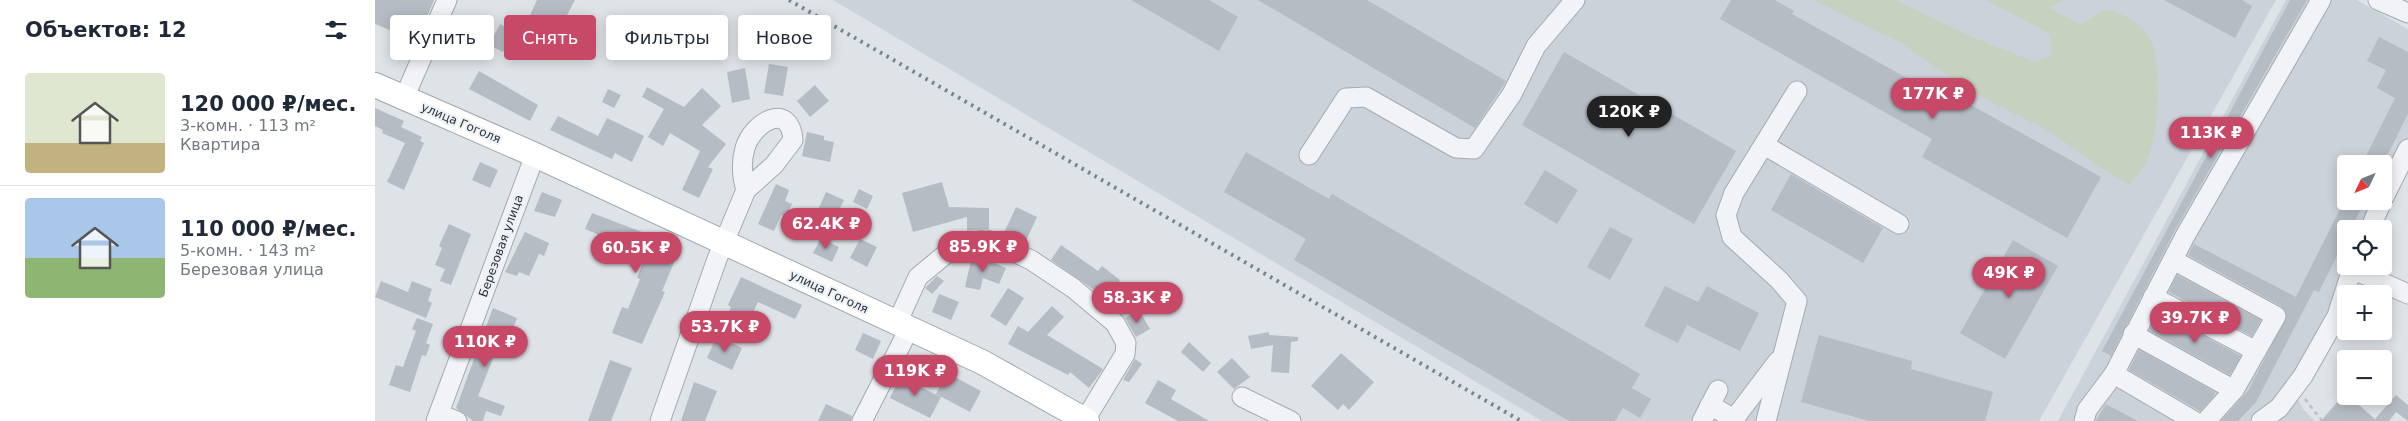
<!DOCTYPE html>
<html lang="ru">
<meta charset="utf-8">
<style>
body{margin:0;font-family:"DejaVu Sans",sans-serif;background:#f6f6f7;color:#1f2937;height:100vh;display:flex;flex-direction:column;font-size:19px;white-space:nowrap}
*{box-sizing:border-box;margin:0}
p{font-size:16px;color:#747a83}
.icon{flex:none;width:28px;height:28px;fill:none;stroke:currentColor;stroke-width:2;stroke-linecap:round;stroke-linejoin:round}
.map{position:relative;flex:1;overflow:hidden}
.side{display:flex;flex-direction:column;background:#fff;width:375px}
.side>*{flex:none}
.top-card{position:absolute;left:15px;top:15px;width:475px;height:45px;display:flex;gap:10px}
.needle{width:32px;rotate:227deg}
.tools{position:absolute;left:1962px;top:155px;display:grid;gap:10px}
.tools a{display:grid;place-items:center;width:55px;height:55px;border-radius:5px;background:#fff;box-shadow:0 2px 12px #0003;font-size:25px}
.price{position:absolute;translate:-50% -42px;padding:0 11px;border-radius:18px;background:#c74967;color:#fff;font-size:16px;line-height:32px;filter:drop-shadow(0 1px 2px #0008)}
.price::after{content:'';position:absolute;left:50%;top:30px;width:15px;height:11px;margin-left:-8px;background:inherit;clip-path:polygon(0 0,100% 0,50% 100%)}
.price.on{background:#222;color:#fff}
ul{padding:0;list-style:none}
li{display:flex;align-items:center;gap:15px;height:125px;padding:0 25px}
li+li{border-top:1px solid #e0e1e3}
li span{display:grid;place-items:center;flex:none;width:140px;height:100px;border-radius:5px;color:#555}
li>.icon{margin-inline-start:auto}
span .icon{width:60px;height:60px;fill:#fffc;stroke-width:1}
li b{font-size:21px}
h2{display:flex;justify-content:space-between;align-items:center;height:60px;padding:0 25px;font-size:21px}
.tag{padding:0 18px;border-radius:5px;background:#fff;box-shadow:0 2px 12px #0003;font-size:18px;line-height:45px}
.tag.on{background:#c74967;color:#fff}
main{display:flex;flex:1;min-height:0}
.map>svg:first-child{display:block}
.built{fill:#ccd2d9}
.green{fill:#c6d1c0}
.building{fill:#b6bcc4}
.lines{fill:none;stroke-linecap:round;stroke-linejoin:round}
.minor-casing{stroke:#a4aab1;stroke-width:21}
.major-casing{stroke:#9ea8b2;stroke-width:26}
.path{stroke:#bdc1c6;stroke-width:2.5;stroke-dasharray:4 4;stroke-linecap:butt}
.minor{stroke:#f1f3f6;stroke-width:19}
.major{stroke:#fff;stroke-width:24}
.rail{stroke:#798390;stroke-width:4;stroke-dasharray:2.5 5;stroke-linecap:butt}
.labels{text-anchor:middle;stroke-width:4.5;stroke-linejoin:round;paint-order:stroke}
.street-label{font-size:12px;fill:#28323d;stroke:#eef1f5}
</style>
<main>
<section class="side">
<h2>Объектов: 12<svg class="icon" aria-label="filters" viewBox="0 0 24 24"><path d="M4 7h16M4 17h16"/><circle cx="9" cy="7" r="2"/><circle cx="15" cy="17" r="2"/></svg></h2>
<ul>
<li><span style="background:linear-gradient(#dfe7d0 70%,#c2b280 0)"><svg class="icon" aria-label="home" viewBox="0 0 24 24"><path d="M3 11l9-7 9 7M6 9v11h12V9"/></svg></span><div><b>120 000 ₽/мес.</b><p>3-комн. · 113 m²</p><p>Квартира</p></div></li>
<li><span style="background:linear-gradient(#a9c7e8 60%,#8fb573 0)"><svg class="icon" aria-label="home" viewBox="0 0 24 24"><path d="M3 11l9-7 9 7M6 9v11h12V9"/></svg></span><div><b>110 000 ₽/мес.</b><p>5-комн. · 143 m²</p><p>Березовая улица</p></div></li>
</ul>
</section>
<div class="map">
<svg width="2033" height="421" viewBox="0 0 2033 421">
<rect width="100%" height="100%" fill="#dee3e7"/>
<g class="built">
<path d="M458,0H1901L1664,421H1167Z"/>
<path d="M1911,0H1982L2033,29V139L2009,194V164H1971V201H2006L1994,229H1971V266L1965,295L1915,385L1928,409L1940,421H1683Z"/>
</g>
<path class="green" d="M1438,0H1521L1597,37L1660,62L1676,56L1675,34L1611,0H1688L1675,8L1706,25L1730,9C1747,13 1761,20 1772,34C1790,56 1784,136 1772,160C1768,169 1760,177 1754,185L1729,170L1674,131L1600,94L1526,43Z"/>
<g class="building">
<path d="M0,0H59L42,41L0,24Z"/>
<path d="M162,0H200L183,32L186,33L177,53L144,39Z"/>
<path d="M756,0H834L863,17L844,51Z"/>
<path d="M883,0H992L1131,81L1100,128Z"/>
<path d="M1356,0H1400L1419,11L1417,14L1575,102L1578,95L1726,177L1692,238L1547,157L1557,139L1345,19Z"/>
<path d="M1789,0H1867L1877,6L1860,38Z"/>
<path d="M1915,0H1932L1800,230L1736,356L1727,351Z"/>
<path d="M125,24L139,31L128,52L114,45Z"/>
<path d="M2004,37L2033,52V114L2008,164H1987L2020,98L2002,88L2011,70L1992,61Z"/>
<path d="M1189,52L1361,151L1319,224L1147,125Z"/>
<path d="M394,64L413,67L408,96L389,93Z"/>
<path d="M370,68L375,99L357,103L352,72Z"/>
<path d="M104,71L163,105L155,121L94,89Z"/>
<path d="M440,85L454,101L435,117L422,101Z"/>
<path d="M272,87L309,107L327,88L346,106L327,125L351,144L333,167L338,169L324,198L307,190L325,151L295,133L288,146L273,137L289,109L267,97Z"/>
<path d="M233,89L246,95L239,108L227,102Z"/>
<path d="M0,108L29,121L26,127L47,137L45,141L49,143L29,190L12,182L30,143L7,133L8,130L0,126Z"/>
<path d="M183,116L223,136L232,118L269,136L257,162L240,153L237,159L175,130Z"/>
<path d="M432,132L449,136V140L459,142L455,162L427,156Z"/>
<path d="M871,152L954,199L957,194L1265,374L1257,388L1276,399L1265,418L1248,408L1240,421H1194L919,260L931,239L849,192Z"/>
<path d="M105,162L123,170L115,188L97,180Z"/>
<path d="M1170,170L1203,190L1182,224L1149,204Z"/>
<path d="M1416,174L1508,228L1488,263L1396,210Z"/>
<path d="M567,182L574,207L614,208V229L592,231V217L538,232L527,193Z"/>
<path d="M401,184L414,190L410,201L417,204L411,217L406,215L399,231L383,224Z"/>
<path d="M484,189L498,196L492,209L478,202Z"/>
<path d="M167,192L187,200L180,217L159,211Z"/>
<path d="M451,192L469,200L456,227L439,219Z"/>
<path d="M1969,201H1990L1976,229H1971V238L1944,292L1939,290L1881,402L1863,421H1846L1873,391L1912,315L1906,306L1813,255L1819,244L1921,297Z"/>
<path d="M641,207L662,217L649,245L628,235Z"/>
<path d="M217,213L288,240L283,251L301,258L287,291L290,292L267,344L237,333L247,307L253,309L265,279L262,278L268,263L221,243L224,235L210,229Z"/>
<path d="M74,224L96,234L76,285L65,281L70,269L60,265L67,248L64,246Z"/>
<path d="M1235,227L1258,239L1235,280L1212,267Z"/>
<path d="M150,232L174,243L169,256L164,254L154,276L144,272L142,276L130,272Z"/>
<path d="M446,238L464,247L457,262L438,253Z"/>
<path d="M485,239L502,247L492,267L475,258Z"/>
<path d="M1638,240L1683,266L1630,359L1585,333Z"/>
<path d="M686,245L723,271L727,266L745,280L732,299L676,260Z"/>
<path d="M597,256L613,260V266L615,261L631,268L624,284L608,278L605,290L590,287Z"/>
<path d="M1802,275L1886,320L1877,336L1794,292Z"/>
<path d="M562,276L569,281L557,294L550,288Z"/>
<path d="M366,277L427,305L420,319L383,302L374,321L354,312L356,307L353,305Z"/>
<path d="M6,281L33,292L37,281L57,289L53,301L57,303L51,318L0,297Z"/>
<path d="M1290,286L1323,302L1332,286L1384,313L1365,351L1312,325L1303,343L1269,326Z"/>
<path d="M633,288L649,298L631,326L615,316Z"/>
<path d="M564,294L584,302L576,320L557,312Z"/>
<path d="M677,306L689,317L672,335L728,369L714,388L695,372L693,375L633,344L643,326L653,332Z"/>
<path d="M118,308L142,318L137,331L133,329L124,352L121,351L103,396L130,406L126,416L111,411L108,421H98L81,408Z"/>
<path d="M764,310L775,329L761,337L750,318Z"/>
<path d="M1783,312L1866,356L1855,375L1774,330Z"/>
<path d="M42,318L58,324L51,343L55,345L51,356L47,355L35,392L14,385L21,365L28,367L41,331L37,329Z"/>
<path d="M894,332V335L923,337V341L916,342L914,373L896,372L898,345L876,349L873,336Z"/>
<path d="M488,333L506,341L498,359L480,350Z"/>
<path d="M1444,335L1537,361L1536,369L1618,392L1610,421H1494L1426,402Z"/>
<path d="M342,336L367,348L357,370L332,358Z"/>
<path d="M814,342L836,363L828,372L806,352Z"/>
<path d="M1764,350L1840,392L1838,397L1825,411L1754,370Z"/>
<path d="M966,353L999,382L974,410L968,404L963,410L936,386Z"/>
<path d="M857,358L875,377L859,389L842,372Z"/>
<path d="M760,359L767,364L754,382L748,380Z"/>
<path d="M235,360L257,368L236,421H213Z"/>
<path d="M572,373L606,391L595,412L561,394Z"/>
<path d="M525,377L566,397L555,418L515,398Z"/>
<path d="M783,380L801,390L796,399L834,421H803L770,403Z"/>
<path d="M319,382L342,391L330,421H306Z"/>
<path d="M1970,393L2000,419L2021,395L2033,405V421L2021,412L2014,421H1946Z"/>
<path d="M451,404L477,416L476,421H443Z"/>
<path d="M1731,404L1763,421H1721Z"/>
</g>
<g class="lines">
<g class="minor-casing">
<g id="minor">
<path d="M2003,0L2033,13"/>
<path d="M29,98L72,0"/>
<path d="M1389,145L1524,224"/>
<path d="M934,155L971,98L991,97L1081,148L1099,149L1137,94L1161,46L1200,0"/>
<path d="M2009,197L2033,149"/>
<path d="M1995,229L2007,201"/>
<path d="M1798,260L1901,316L1859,390L1831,421"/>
<path d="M1977,269L2033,294"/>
<path d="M1778,297L1881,351"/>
<path d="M522,323L543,277L583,244L612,240L656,260L698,288L740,323L751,343L750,354L710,420"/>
<path d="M1758,334L1859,390"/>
<path d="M867,397L916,421"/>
<path d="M1335,405L1359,419L1403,361"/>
<path d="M64,414L82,421"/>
<path d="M61,421L160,155"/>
<path d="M285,421L342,259L371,190L399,165L418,140C415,100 377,123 370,148C366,162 367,177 371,190"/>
<path d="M487,421L534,329"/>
<path d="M1327,421L1343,390"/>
<path d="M1391,421L1422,301L1404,280L1357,237L1351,215L1359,193L1422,91"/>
<path d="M1709,421L1712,410L1739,374"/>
<path d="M1819,421L1739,374L1810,236L1946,0"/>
<path d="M1886,421L1904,408L1928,376L1962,316L1978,266"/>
</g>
</g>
<g class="major-casing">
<path id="major" d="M0,85L160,155L607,362L712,421"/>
</g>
<path class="path" d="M1930,399L1947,421"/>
<use href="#minor" class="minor"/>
<use href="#major" class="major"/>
<path class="rail" d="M414,0L1146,421"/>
</g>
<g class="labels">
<g class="street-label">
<text transform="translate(86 123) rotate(23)" y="4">улица Гоголя</text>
<text transform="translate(126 246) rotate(-70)" y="4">Березовая улица</text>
<text transform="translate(454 292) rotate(25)" y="4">улица Гоголя</text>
</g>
</g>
</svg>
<div class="tools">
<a><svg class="needle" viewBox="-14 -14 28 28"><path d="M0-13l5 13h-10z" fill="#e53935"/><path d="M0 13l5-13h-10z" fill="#747a83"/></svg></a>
<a><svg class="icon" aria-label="locate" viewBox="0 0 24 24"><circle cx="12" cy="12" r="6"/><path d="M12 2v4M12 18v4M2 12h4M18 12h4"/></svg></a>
<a>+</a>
<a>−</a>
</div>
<b class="price" style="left:1558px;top:120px">177K ₽</b>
<b class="price on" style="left:1254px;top:138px">120K ₽</b>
<b class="price" style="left:1836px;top:159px">113K ₽</b>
<b class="price" style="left:451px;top:250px">62.4K ₽</b>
<b class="price" style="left:608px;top:273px">85.9K ₽</b>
<b class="price" style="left:261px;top:274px">60.5K ₽</b>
<b class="price" style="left:1634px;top:299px">49K ₽</b>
<b class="price" style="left:762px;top:324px">58.3K ₽</b>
<b class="price" style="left:1820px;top:344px">39.7K ₽</b>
<b class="price" style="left:350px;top:353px">53.7K ₽</b>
<b class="price" style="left:110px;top:368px">110K ₽</b>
<b class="price" style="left:540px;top:397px">119K ₽</b>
<div class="top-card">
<a class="tag">Купить</a>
<a class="tag on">Снять</a>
<a class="tag">Фильтры</a>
<a class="tag">Новое</a>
</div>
</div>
</main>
